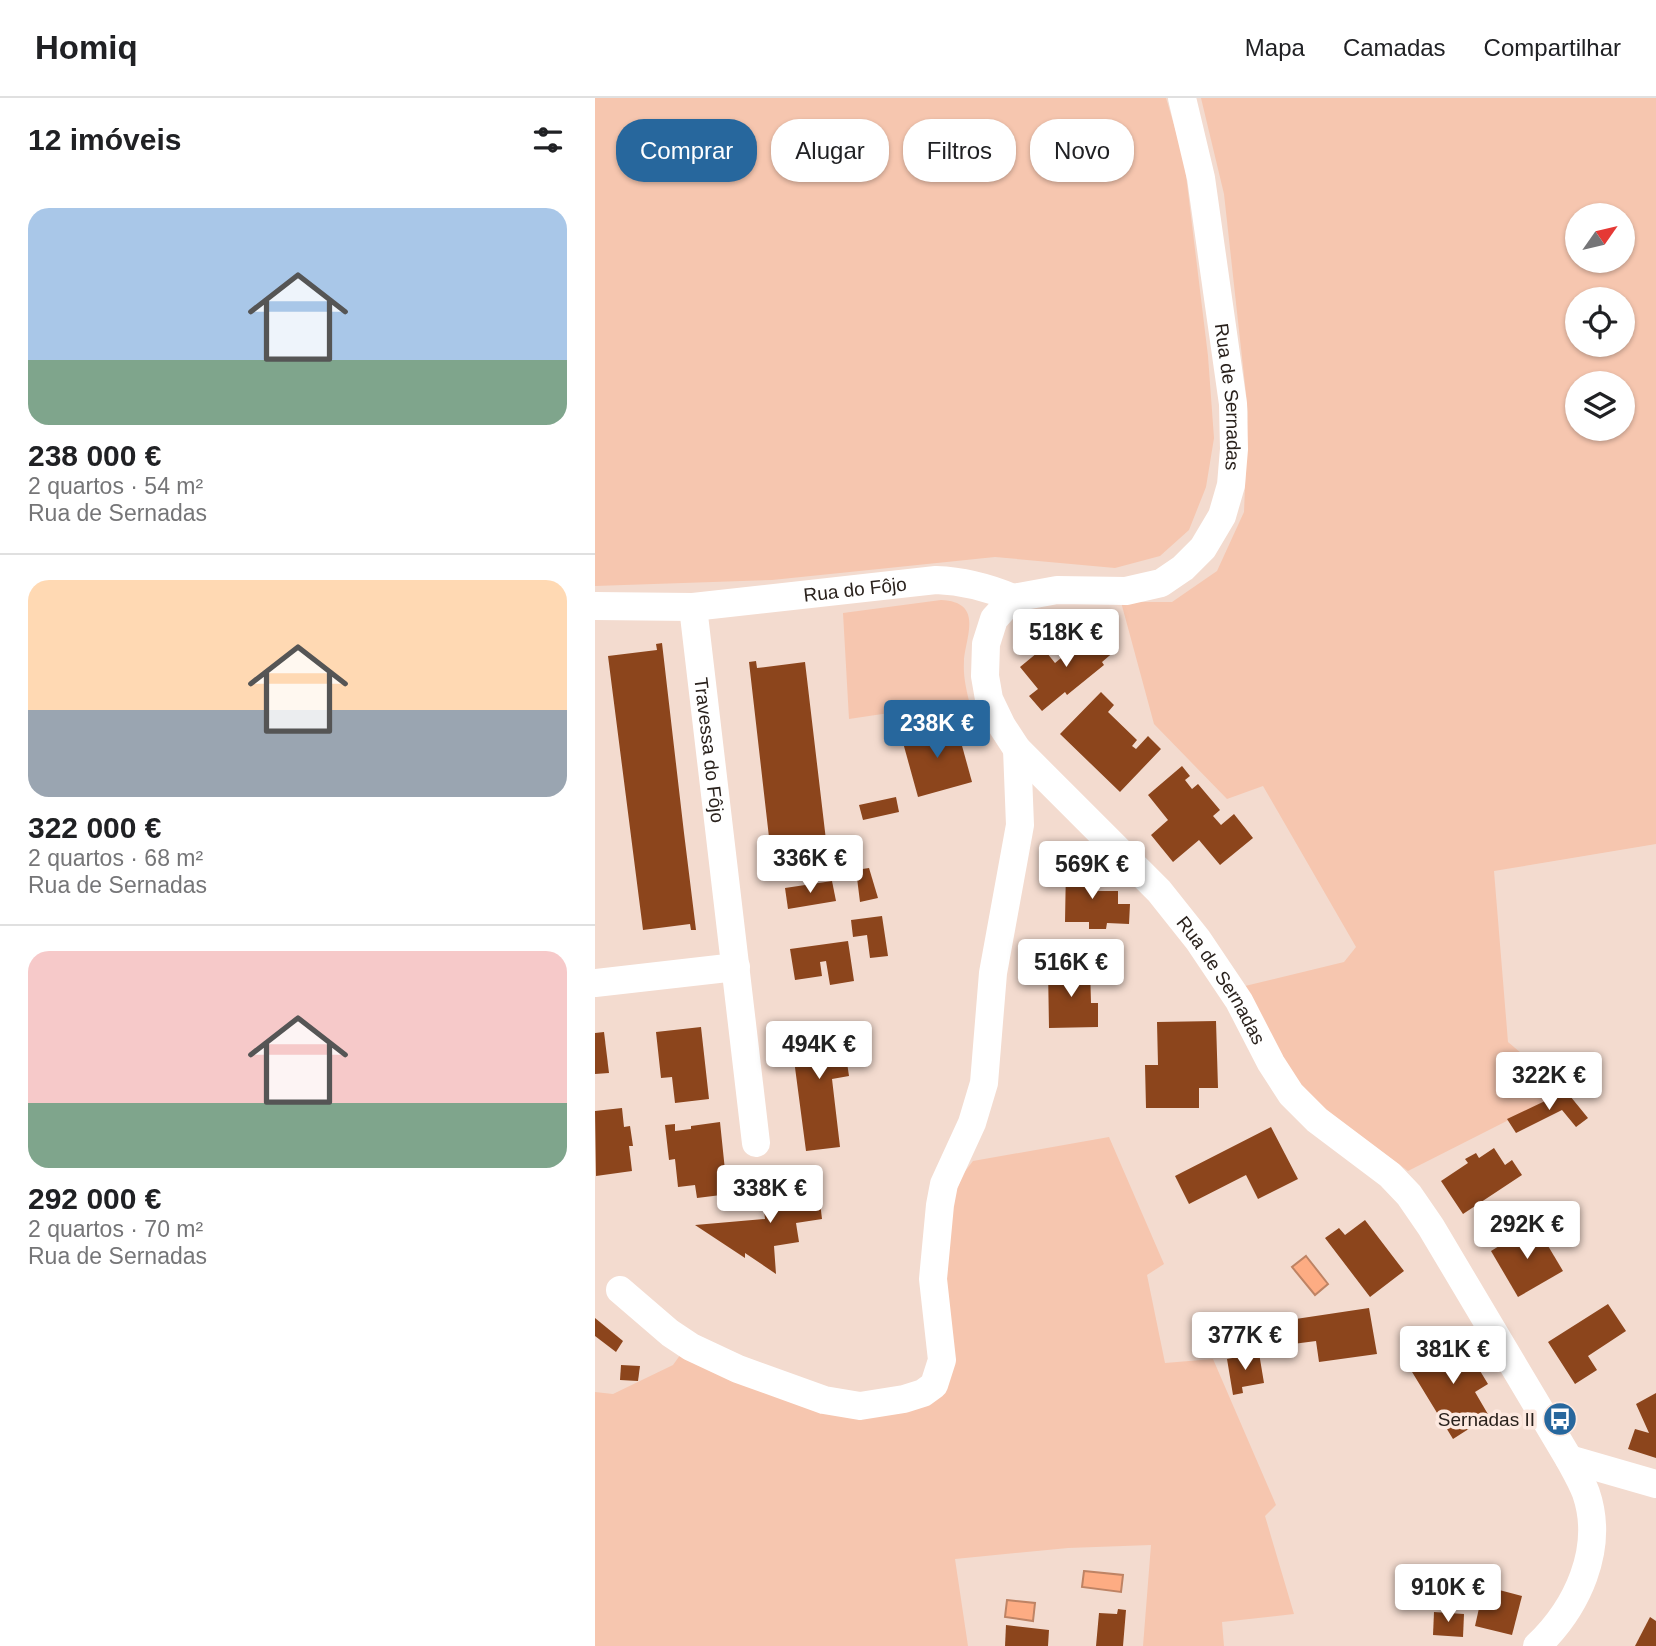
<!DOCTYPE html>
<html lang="pt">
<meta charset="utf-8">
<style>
body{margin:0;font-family:Arial,sans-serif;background:#f2f2f2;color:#202124;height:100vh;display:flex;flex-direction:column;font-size:26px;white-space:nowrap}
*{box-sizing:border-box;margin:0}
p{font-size:23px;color:#757577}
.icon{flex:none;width:38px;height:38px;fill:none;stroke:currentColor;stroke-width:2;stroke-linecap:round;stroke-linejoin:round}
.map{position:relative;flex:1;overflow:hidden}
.panel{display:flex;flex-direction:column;background:#fff;width:595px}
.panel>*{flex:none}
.hud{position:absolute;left:21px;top:21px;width:665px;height:63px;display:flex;gap:14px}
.needle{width:46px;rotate:56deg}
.tools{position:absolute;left:970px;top:105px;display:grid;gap:14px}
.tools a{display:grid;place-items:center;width:70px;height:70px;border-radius:50%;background:#fff;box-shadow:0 2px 5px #0004;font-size:35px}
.price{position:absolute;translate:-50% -60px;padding:0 16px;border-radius:7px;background:#fff;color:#222;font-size:23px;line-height:46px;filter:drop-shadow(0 2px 4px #0008)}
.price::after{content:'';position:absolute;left:50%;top:42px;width:21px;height:16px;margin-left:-10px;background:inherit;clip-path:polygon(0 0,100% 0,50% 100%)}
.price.selected{background:#27679d;color:#fff}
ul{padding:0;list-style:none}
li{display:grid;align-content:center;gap:14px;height:371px;padding:0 28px}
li+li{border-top:2px solid #e0e0e0}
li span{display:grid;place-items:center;height:217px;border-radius:21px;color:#555}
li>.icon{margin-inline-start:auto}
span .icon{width:126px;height:126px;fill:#fffc;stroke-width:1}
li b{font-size:30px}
h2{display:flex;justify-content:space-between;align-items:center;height:84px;padding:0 28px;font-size:30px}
.pill{padding:0 24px;border-radius:28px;background:#fff;box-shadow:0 2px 5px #0004;font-size:24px;line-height:63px}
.pill.selected{background:#27679d;color:#fff}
header{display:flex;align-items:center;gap:42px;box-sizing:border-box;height:98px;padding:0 35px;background:#fff;border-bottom:2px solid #e0e0e0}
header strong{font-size:33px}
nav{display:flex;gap:38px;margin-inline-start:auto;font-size:24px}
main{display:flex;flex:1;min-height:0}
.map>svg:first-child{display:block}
.green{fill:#f6c6af;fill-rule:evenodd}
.water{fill:#fdac83;stroke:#be8364;stroke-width:2}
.building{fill:#8c451c}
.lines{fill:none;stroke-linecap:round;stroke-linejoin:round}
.minor{stroke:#fff;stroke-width:28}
.labels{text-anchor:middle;stroke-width:7;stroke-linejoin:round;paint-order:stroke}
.street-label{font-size:19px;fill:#2a221d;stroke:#fde9e0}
.poi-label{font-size:19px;fill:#2a221d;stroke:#fde9e0;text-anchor:end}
</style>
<header>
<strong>Homiq</strong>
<nav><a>Mapa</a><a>Camadas</a><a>Compartilhar</a></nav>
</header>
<main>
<section class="panel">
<h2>12 imóveis<svg class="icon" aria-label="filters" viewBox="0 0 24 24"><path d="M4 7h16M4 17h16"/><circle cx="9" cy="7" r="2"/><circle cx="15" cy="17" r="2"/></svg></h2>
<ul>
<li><span style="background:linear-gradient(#a9c7e8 70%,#7fa58c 0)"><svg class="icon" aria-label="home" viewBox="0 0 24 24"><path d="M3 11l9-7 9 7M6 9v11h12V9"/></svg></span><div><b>238 000 €</b><p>2 quartos · 54 m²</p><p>Rua de Sernadas</p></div></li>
<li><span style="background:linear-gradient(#ffd9b3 60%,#9aa5b1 0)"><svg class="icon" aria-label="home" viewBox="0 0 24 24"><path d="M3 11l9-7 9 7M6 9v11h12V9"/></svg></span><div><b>322 000 €</b><p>2 quartos · 68 m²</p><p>Rua de Sernadas</p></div></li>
<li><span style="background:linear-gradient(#f6c9c9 70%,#7fa58c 0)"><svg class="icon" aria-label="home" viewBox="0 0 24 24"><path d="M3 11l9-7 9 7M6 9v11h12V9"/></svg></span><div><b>292 000 €</b><p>2 quartos · 70 m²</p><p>Rua de Sernadas</p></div></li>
</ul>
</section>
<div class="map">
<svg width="1061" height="1548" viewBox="0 0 1061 1548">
<rect width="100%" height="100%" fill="#f3dbcf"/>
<g class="green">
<path d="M0,0H571L589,61L613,258L619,340L611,389L594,432L565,458L520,470L400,459L177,482L0,488Z"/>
<path d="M606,0H1061V746L899,773L913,944L971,993L813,1073L711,997L679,945L650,888L749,864L761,849L668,688L632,701L559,626L526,504H577L622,473L649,414L653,314L629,96ZM982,117H1027V163H982ZM982,201H1027V247H982ZM982,285H1027V331H982Z"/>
<path d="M346,502C389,504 371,538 369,563C368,577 371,590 374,603L254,621L248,515Z"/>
<path d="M514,1039L569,1166L552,1177L570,1265L618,1261L681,1407L670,1418L699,1516L627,1524L629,1548H548L556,1447L473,1450L360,1461L373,1548H0V1294L18,1296L78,1267L88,1253L251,1318L341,1298L351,1118L368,1076L378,1063Z"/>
</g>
<g class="water">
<path d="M711,1158L733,1186L720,1197L697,1169Z"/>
<path d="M489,1473L528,1477L526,1494L487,1489Z"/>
<path d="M412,1502L440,1505L438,1523L410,1519Z"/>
</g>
<g class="building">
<path d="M500,532L510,544L513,541L521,552L507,564L509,567L472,597L470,594L447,613L434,598L443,591L425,569L448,550L460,565Z"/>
<path d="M67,545L89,735L101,832H96L95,826L48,832L13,558L62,552L61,546Z"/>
<path d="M161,563L162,570L210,564L235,776L179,783L154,564Z"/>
<path d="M506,594L519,607L513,614L542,642L537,648L541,651L553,638L566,651L525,694L465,636Z"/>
<path d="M361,626L377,684L323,699L307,641Z"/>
<path d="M587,668L595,678L590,682L597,691L603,686L625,712L618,718L626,727L639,716L658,740L625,767L604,742L578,764L556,737L573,722L553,697Z"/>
<path d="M301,699L304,714L268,722L264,707Z"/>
<path d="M471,768H493V774L503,775V793H523V806H535L534,826L512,825L511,831H494V824H470Z"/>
<path d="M274,770L283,800L265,804L261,772Z"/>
<path d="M237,783L241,803L193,811L190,790Z"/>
<path d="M287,818L293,858L275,860L272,837L258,839L256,822Z"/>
<path d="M253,843L259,883L235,887L231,863L225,864L227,878L200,882L195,851Z"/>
<path d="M495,869L496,905H503V929L454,930L453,870Z"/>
<path d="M621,923L623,990H604V1010H551L550,967H563L562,924Z"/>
<path d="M246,924L254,978L237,981L245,1049L211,1053L196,939L202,938L201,930Z"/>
<path d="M106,929L114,1001L80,1005L77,979L66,980L61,934Z"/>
<path d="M9,934L14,975L0,976V935Z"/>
<path d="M971,993L993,1020L981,1029L967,1012L921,1035L912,1021Z"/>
<path d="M27,1010L29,1029L35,1028L38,1048H34L37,1073L1,1078L0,1013Z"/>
<path d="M125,1024L131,1082L124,1083L126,1097L102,1100L100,1087L83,1089L80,1061L74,1062L70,1027L80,1026V1033L96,1031V1028Z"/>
<path d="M676,1029L703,1081L663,1101L651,1077L594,1106L580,1078Z"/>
<path d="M899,1050L910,1067L917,1062L927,1077L868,1116L846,1083L873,1065L870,1061L881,1055L884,1060Z"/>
<path d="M223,1088L227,1121L201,1125L204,1144L179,1148L181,1176L150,1155V1160L100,1127L170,1121L167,1096Z"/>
<path d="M770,1122L809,1173L775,1199L730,1140L744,1130L750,1137Z"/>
<path d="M940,1126L968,1173L923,1199L896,1153Z"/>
<path d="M1013,1206L1031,1233L993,1258L1002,1272L980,1286L953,1244Z"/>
<path d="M774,1210L782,1256L724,1264L721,1243L698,1246L694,1222Z"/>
<path d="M0,1220L28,1243L21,1254L0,1238Z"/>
<path d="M864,1238L893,1286L880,1294L894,1318L858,1341L814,1269Z"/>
<path d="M664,1255L669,1285L647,1289L648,1295L638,1297L632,1261Z"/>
<path d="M26,1267L45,1268L43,1283L25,1282Z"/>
<path d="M1061,1295V1360L1033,1351L1040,1331L1054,1335L1041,1306Z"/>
<path d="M889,1488L927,1498L917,1537L880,1528Z"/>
<path d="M523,1511L531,1512L528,1548H501L504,1515L522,1516Z"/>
<path d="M839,1514L869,1516L868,1539L838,1537Z"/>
<path d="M1055,1519L1061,1523V1548H1040Z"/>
<path d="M411,1527L454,1532L453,1548H410Z"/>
</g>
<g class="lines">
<g class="minor">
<path id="s1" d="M587,0L606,80L638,306L639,351L636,387L627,418L608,450L588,470L566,485L531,493L462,492L418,500L399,521L391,546L390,578L394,601L407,628L422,651L564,793L603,842L644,903L676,965L696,996L722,1022L795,1077L814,1097L836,1129L974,1361C980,1372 987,1384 991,1395C1010,1451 982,1510 942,1548"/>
<path id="s2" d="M0,508L98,509L341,482C369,483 392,489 418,500"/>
<path id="s3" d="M98,509L161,1045"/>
<path d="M0,885L141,869"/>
<path d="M25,1192L75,1235L96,1249L143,1271L229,1302L265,1308L309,1301L328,1295L339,1287L347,1262L338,1181L345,1107L349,1086L377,1025L389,985L398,875L425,727L422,651"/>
<path d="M974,1361L1061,1386"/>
</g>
</g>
<defs>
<g id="bus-disc" transform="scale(1.75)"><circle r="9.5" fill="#27679d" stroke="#fde9e0"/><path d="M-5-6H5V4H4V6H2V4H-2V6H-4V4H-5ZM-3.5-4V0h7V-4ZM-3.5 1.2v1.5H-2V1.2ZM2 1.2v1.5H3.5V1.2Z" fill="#fff"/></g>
</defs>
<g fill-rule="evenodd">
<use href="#bus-disc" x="965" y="1321"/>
</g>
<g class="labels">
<g class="street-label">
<text dy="7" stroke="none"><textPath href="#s1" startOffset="303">Rua de Sernadas</textPath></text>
<text dy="7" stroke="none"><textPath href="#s2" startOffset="261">Rua do Fôjo</textPath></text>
<text dy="7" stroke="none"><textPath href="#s3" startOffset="144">Travessa do Fôjo</textPath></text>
<text dy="7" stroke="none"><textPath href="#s1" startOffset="1143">Rua de Sernadas</textPath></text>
</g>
<g class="poi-label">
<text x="940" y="1328">Sernadas II</text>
</g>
</g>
</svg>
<div class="tools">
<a><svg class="needle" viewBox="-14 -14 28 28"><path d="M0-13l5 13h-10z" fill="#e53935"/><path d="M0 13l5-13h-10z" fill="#757577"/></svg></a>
<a><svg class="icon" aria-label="locate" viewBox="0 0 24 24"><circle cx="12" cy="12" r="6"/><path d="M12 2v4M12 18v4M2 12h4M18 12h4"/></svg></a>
<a><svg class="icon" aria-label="layers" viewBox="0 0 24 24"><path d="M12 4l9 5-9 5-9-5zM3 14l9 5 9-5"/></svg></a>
</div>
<b class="price" style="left:471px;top:571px">518K €</b>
<b class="price selected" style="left:342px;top:662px">238K €</b>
<b class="price" style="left:215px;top:797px">336K €</b>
<b class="price" style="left:497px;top:803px">569K €</b>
<b class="price" style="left:476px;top:901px">516K €</b>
<b class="price" style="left:224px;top:983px">494K €</b>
<b class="price" style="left:954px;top:1014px">322K €</b>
<b class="price" style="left:175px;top:1127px">338K €</b>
<b class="price" style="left:932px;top:1163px">292K €</b>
<b class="price" style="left:650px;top:1274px">377K €</b>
<b class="price" style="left:858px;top:1288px">381K €</b>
<b class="price" style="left:853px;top:1526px">910K €</b>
<div class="hud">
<a class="pill selected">Comprar</a>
<a class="pill">Alugar</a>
<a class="pill">Filtros</a>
<a class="pill">Novo</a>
</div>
</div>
</main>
